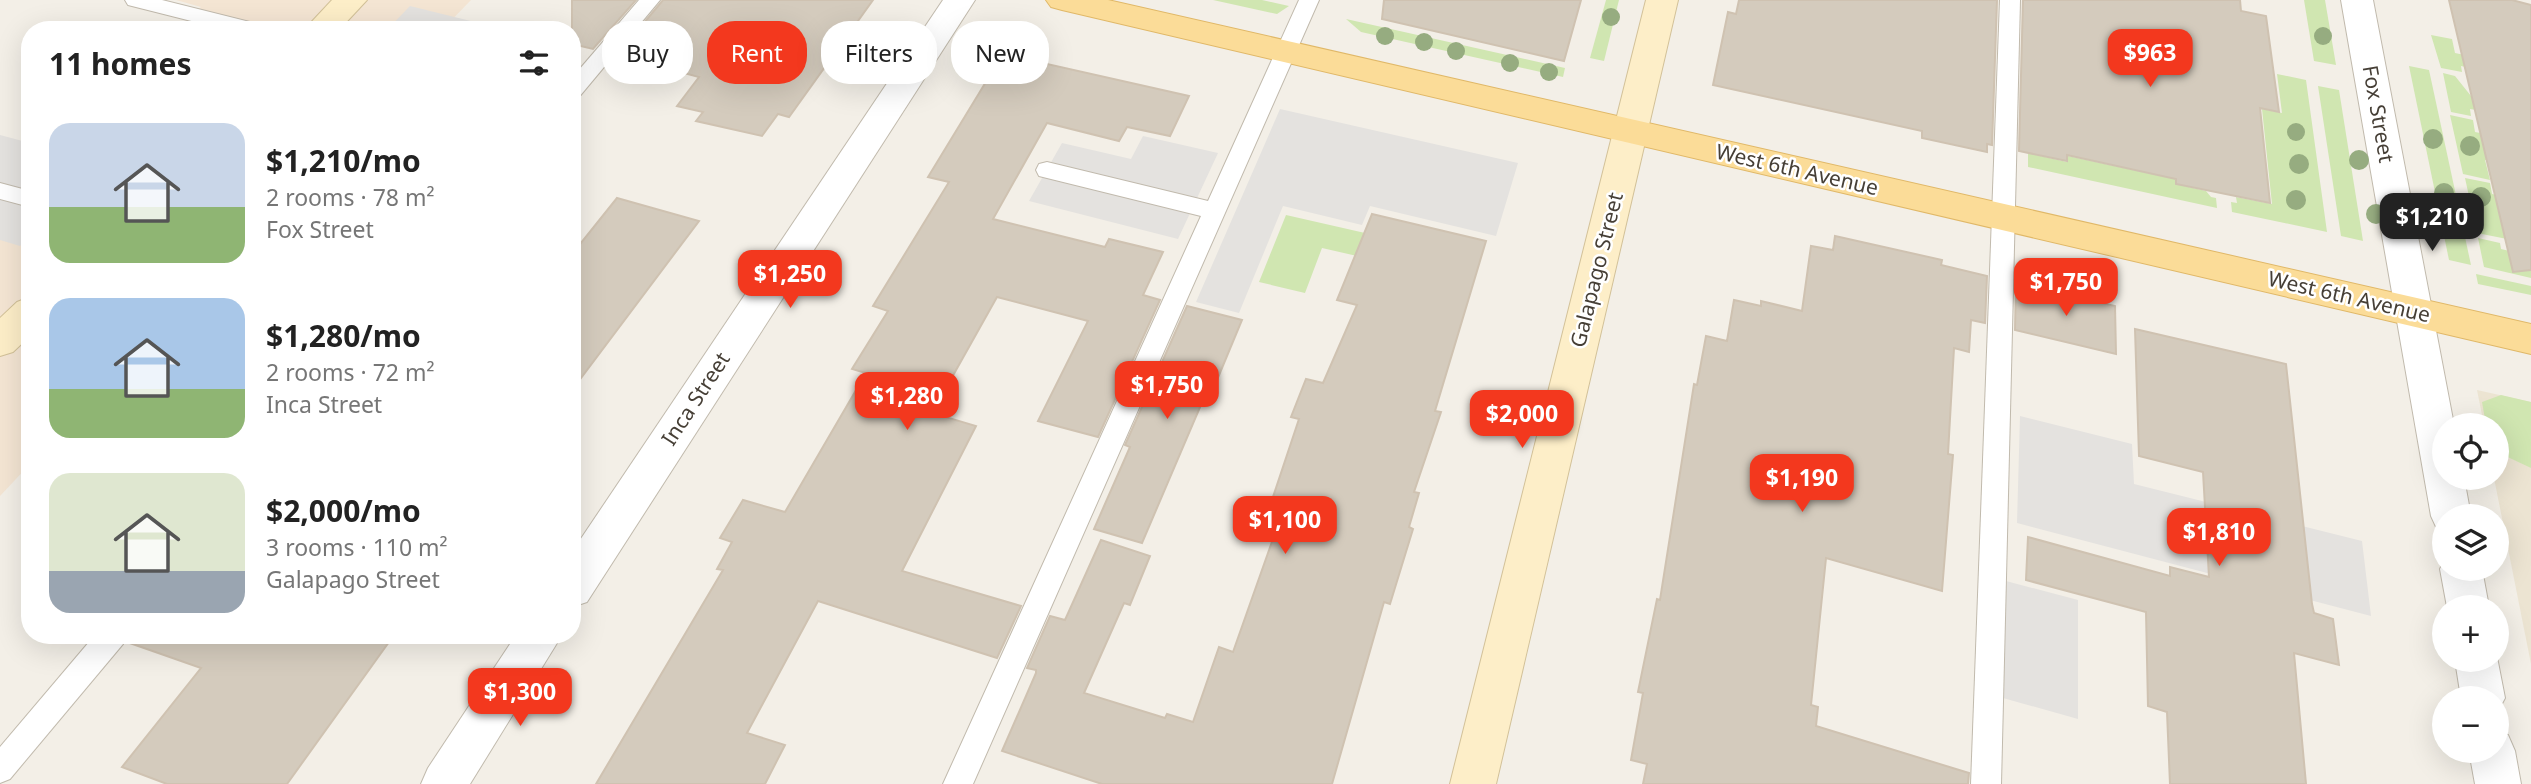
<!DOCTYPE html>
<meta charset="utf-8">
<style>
body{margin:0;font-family:"Noto Sans",sans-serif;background:#f2f2f2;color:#222;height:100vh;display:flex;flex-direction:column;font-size:26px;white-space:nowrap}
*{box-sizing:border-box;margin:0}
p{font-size:23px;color:#767676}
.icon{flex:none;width:38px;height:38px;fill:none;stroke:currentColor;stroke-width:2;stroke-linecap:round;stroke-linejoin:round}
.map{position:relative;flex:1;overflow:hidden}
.sheet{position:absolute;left:21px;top:21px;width:560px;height:623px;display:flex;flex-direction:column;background:#fff;border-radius:28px;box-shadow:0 7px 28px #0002}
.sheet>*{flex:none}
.hud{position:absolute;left:602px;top:21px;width:665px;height:63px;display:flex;gap:14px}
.controls{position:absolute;left:2432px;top:413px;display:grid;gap:14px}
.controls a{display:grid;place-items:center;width:77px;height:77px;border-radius:50%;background:#fff;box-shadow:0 7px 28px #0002;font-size:35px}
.price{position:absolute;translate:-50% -60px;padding:0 16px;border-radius:14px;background:#f3381e;color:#fff;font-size:23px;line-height:46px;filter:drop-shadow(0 2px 4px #0008)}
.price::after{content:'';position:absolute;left:50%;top:42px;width:21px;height:16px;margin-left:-10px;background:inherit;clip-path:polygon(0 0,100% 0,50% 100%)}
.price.selected{background:#222;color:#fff}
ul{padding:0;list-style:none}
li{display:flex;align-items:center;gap:21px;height:175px;padding:0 28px}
li span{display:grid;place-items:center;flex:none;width:196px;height:140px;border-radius:21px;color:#555}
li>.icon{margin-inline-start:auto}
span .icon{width:84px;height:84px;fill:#fffc;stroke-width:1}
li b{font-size:30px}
h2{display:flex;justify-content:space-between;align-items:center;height:84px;padding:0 28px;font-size:30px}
.chip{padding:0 24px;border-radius:28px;background:#fff;box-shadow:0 7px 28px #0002;font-size:24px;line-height:63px}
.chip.selected{background:#f3381e;color:#fff}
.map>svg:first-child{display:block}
.commercial{fill:#f4e5d3}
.education{fill:#ece4d2}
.green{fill:#d0e6b1}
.parking{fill:#e4e2df}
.building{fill:#d4cbbd;stroke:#cfc2b1;stroke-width:2}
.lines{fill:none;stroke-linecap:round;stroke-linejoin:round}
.lane-casing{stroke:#c1baad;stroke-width:2}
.street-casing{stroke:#c1baad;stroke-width:2}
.secondary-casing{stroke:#d2c198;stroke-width:2}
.primary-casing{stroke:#e0b868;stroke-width:2}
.lane{fill:#fff;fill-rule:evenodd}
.street{fill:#fff;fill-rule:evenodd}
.secondary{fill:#fdeec8;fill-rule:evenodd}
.primary{fill:#fbdc98;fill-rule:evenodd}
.tree{fill:#96ac80}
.labels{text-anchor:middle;stroke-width:5;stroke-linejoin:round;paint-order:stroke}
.street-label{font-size:21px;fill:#463f36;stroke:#fff}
</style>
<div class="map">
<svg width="2531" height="784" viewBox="0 0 2531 784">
<rect width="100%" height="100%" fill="#f3efe7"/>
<g class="commercial">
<path d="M176,0H471L442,30H175L201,7Z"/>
<path d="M30,161V464L0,496V187Z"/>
</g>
<path class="education" d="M2477,390L2531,402V664L2494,478H2497V425H2484Z"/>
<g class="green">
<path d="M1213,0H1262L1289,6L1277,14Z"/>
<path d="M1606,0H1619L1604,61L1590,58Z"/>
<path d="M2304,0H2325L2336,65L2314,61Z"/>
<path d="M1346,19L1565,68L1563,77L1361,32Z"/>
<path d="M2431,35L2452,39L2455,53L2474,57L2475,69L2461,66L2462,72L2441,68Z"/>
<path d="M2409,66L2429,70L2471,265L2449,260Z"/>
<path d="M2443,73L2455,76L2483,111L2470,109L2471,116L2451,112Z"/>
<path d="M2277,74L2306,80L2327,232L2232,212L2231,202L2237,203L2236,197L2272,204L2262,109L2282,113Z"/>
<path d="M2318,86L2339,90L2363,241L2341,236Z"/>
<path d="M2450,115L2473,120L2475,132L2491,135L2499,162L2485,160L2490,180L2463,174Z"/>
<path d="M2028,153L2067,162L2068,156L2175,179L2176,184L2206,191L2211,197L2216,198L2217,208L2028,167Z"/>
<path d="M2465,178L2490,183L2492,194L2510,198L2507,239L2477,233Z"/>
<path d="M1286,215L1365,233L1357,256L1322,248L1305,293L1259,282Z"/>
<path d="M2478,238L2500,243L2501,249L2531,256V278L2484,267Z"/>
<path d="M2476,274L2531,286V295L2478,284Z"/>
<path d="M2501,395L2531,402V468L2497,452V425H2486L2482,402Z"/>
</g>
<g class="parking">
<path d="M410,6L507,30H387Z"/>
<path d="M1280,109L1518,163L1496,236L1370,206L1362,225L1283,206L1239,313L1196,302Z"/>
<path d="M0,135L30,143V237L20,246L0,240Z"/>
<path d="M1143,136L1218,153L1178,239L1029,201L1062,143L1131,159Z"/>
<path d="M2020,416L2132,444L2134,484L2362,541L2371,616L2017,523Z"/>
<path d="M2006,581L2078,600V719L2003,698Z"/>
</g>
<g class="building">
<path d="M572,0H636L593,49L572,44Z"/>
<path d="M663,0H873L789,117L778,114L762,136L696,121L703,112L677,106L699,77L617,55Z"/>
<path d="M1384,0H1581L1564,61L1382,19Z"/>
<path d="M1739,0H1997L1992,145L1987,144V152L1922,138V131L1713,85L1728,12L1736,14Z"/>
<path d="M2023,0H2240L2241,11L2266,16L2279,112L2260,108L2270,203L2176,184V179L2067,155V161L2019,151Z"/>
<path d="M2449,0H2512L2531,5V270L2513,272Z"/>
<path d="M1003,54L1189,96L1170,136L1127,127L1119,141L1047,123L993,219L1105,247L1109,239L1163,252L1143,295L1160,300L1098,437L1038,421L1088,321L997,297L932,413L976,426L902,571L1021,606L997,658L818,601L747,733L785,745L765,784H596L723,570L717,569L732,542L720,538L743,500L785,512L866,373L852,369L888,311L873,306L949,182L928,177Z"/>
<path d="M617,198L699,221L572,390V254Z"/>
<path d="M1372,214L1486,241L1435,411L1441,412L1414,492L1419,493L1409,527L1413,529L1390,604L1384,602L1332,784H1102L1002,751L1036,673V670L1027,668L1050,616L1065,620L1101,540L1150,556L1130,605L1124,603L1084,693L1165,718L1167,714L1193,722L1219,647L1233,652L1280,519L1267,515L1299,419L1291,417L1306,379L1323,383L1357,305L1337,300Z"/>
<path d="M1835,236L1942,260L1941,265L1987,276L1985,323L1971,320L1969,352L1954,348L1948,454L1953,455L1942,591L1826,558L1811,705L1818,707L1816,726L1969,773L1968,784H1643L1647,764L1631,760L1643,693L1638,692L1657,599L1660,600L1694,384L1697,385L1706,336L1727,341L1734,300L1761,306V301L1802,311L1811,246L1833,250Z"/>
<path d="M2016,283L2115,306L2116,354L2015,330Z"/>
<path d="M1187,306L1242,320L1217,380L1212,379L1142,543L1094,529L1130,447L1125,445Z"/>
<path d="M2135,329L2286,364L2312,604L2314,613L2333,619L2339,665L2294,653L2306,784H2170L2167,712L2148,706L2146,612L2026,580L2028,537L2170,576V567L2209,577L2203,472L2139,456Z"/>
<path d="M129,635H394L287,784H167L122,767L201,668L127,642Z"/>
</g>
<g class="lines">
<g class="lane-casing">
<g id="lane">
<path d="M125,0H162L262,25L265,30H227L128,5Z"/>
<path d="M639,0H660L579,97L572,99V78Z"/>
<path d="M1299,0H1319L973,784H943L1201,216L1047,178L1039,176L1036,170L1039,164L1047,162L1208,201Z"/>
<path d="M2000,0H2020L2001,784H1971Z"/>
<path d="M0,183L30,191V207L0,199Z"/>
<path d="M95,635H127L123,644L10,779L0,783V747Z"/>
</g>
</g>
<g class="street-casing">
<g id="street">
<path d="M943,0H975L587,602L572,607V552Z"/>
<path d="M2341,0H2373L2454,425H2445V478H2464L2471,516H2445V532L2437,529L2431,516Z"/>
<path d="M2445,559V569H2482L2489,607H2447L2440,569Z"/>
<path d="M516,635H562L470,784H421L428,768Z"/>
<path d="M2497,657L2505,698L2497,713V698H2461L2455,660H2497Z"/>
<path d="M2497,731L2508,735L2515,751L2521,784H2475L2469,751H2497Z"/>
</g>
</g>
<g class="secondary-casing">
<g id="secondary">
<path d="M332,0H367L339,30H304Z"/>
<path d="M1646,0H1678L1496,784H1450Z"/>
<path d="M30,297V336L13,352L0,356V318L17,302Z"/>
</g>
</g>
<g class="primary-casing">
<path id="primary" d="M1046,0H1108L2531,324V354L1062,10L1051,7Z"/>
</g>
<use href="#lane" class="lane"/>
<use href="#street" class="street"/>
<use href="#secondary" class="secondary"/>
<use href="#primary" class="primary"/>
</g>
<g class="tree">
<circle cx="1611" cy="17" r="9"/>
<circle cx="1385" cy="36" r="9"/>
<circle cx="2323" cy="36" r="9"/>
<circle cx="1424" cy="42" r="9"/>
<circle cx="1456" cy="51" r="9"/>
<circle cx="1510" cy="63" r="9"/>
<circle cx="1549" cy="72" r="9"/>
<circle cx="2296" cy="132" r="9"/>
<circle cx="2433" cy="139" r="10"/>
<circle cx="2470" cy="146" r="10"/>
<circle cx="2359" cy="160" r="10"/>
<circle cx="2299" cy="164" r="10"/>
<circle cx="2444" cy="193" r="10"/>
<circle cx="2481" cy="197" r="10"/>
<circle cx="2296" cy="200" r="10"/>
<circle cx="2376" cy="214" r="10"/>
</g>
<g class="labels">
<g class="street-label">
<text transform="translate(2378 114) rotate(80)" y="7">Fox Street</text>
<text transform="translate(1797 170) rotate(13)" y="7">West 6th Avenue</text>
<text transform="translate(1597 270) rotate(-76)" y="7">Galapago Street</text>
<text transform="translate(2349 297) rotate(13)" y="7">West 6th Avenue</text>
<text transform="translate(696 399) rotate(-57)" y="7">Inca Street</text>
</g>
</g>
</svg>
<div class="controls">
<a><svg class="icon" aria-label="locate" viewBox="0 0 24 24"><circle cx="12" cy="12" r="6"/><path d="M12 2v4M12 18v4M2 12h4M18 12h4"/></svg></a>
<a><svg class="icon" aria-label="layers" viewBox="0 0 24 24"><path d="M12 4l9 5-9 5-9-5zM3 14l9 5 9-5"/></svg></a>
<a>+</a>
<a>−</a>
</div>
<b class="price" style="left:2150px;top:89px">$963</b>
<b class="price selected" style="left:2432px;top:253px">$1,210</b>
<b class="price" style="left:790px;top:310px">$1,250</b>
<b class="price" style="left:2066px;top:318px">$1,750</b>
<b class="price" style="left:1167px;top:421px">$1,750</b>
<b class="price" style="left:907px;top:432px">$1,280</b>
<b class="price" style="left:1522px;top:450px">$2,000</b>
<b class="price" style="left:1802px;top:514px">$1,190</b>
<b class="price" style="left:1285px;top:556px">$1,100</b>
<b class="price" style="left:2219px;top:568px">$1,810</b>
<b class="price" style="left:520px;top:728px">$1,300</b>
<div class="hud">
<a class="chip">Buy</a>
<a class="chip selected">Rent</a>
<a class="chip">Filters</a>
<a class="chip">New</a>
</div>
<section class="sheet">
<h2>11 homes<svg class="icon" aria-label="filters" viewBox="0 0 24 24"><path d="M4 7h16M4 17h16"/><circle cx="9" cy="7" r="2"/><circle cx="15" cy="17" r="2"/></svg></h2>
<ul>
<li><span style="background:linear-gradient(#c9d6e8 60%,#8fb573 0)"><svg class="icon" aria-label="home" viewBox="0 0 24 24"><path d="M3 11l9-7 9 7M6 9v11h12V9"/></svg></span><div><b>$1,210/mo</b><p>2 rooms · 78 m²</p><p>Fox Street</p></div></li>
<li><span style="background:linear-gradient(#a9c7e8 65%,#8fb573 0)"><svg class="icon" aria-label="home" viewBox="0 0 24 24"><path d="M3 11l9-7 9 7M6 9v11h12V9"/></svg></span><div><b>$1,280/mo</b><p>2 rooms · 72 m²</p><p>Inca Street</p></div></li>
<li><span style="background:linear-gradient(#dfe7d0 70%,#9aa5b1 0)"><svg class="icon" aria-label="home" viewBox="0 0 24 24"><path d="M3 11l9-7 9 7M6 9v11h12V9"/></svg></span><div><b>$2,000/mo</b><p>3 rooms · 110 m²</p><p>Galapago Street</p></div></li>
</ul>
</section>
</div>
